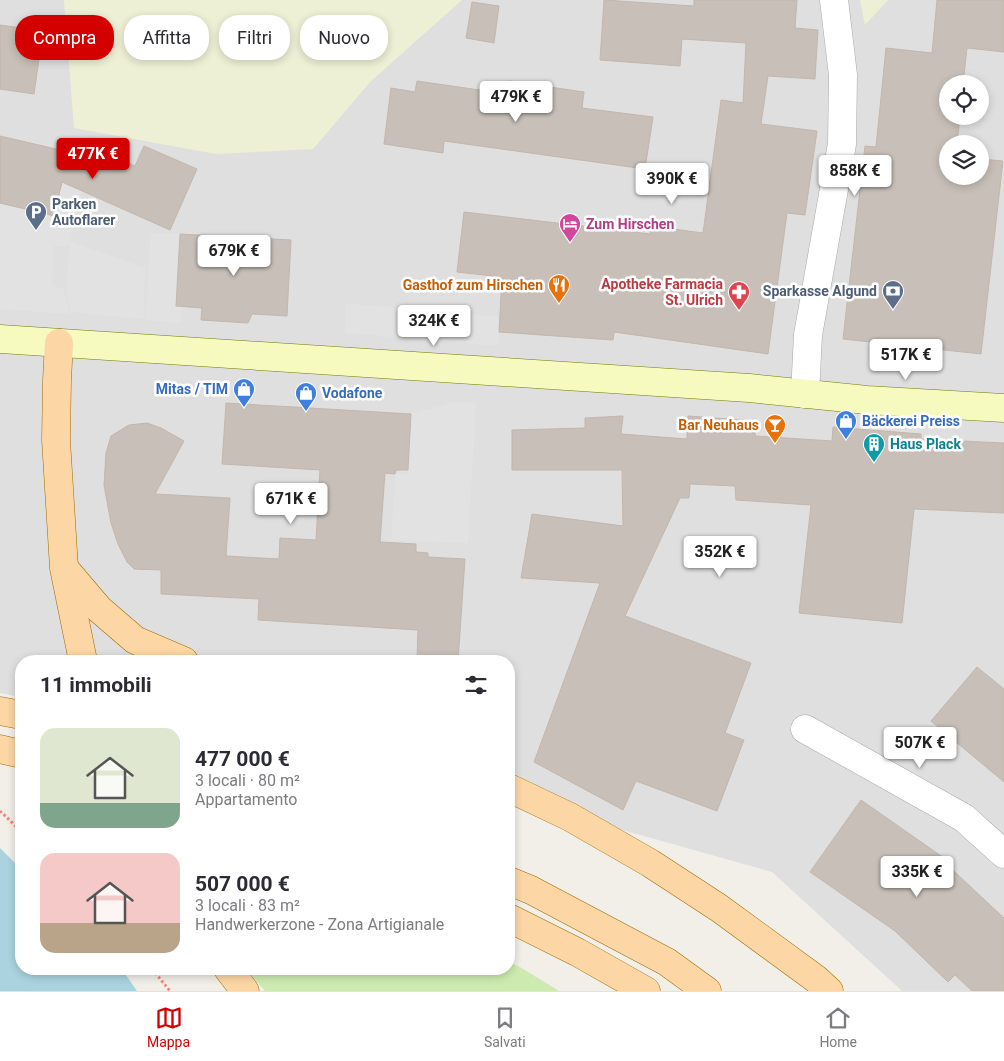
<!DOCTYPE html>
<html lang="it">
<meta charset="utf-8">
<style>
body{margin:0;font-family:Roboto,sans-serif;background:#f2f2f3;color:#2b2b33;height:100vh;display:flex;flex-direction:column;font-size:19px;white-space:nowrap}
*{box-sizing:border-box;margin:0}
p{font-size:16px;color:#7c7c81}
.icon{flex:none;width:28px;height:28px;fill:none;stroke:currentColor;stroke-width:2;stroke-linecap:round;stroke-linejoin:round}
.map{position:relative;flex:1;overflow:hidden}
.drawer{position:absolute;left:15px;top:655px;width:500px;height:320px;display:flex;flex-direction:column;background:#fff;border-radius:20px;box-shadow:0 2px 8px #0003}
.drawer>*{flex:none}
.top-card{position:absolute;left:15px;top:15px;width:500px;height:45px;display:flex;gap:10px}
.buttons{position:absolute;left:939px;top:75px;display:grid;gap:10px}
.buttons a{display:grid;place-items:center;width:50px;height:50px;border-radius:50%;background:#fff;box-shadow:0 2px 8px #0003;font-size:25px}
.price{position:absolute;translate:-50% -42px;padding:0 11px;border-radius:5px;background:#fff;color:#222;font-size:16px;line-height:32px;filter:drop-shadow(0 1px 2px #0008)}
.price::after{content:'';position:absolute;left:50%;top:30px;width:15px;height:11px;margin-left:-8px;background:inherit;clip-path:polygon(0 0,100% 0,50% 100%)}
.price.selected{background:#d40000;color:#fff}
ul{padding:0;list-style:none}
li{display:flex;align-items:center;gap:15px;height:125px;padding:0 25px}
li span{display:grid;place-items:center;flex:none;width:140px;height:100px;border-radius:15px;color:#555}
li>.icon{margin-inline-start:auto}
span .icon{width:60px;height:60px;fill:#fffc;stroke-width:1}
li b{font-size:21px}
h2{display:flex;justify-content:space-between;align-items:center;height:60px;padding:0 25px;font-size:21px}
.pill{padding:0 18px;border-radius:20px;background:#fff;box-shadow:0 2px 8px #0003;font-size:18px;line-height:45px}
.pill.selected{background:#d40000;color:#fff}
.menu{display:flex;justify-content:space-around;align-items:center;height:70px;border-top:1px solid #e1e1e2;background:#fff;font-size:14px;color:#7c7c81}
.menu a{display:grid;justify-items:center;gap:2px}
.menu .selected{color:#d40000}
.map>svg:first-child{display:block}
.residential{fill:#e0dfdf;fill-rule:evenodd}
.farmland{fill:#eef0d5}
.grass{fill:#cdebb0}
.parking{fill:#e2e2e2}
.water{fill:#aad3df}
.building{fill:#c7bfb8;stroke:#c4b6ab}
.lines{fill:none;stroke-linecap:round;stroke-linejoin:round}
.street-casing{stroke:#a9a9a9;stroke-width:29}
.secondary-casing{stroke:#707d05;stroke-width:29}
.primary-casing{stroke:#a06b00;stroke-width:29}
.path{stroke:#fa8072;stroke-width:3;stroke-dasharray:2.5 2.5;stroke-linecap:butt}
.street{stroke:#fff;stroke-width:28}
.secondary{stroke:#f7fabf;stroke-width:28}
.primary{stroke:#fcd6a4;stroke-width:28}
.labels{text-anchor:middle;stroke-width:5;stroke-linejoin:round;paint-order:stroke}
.service-label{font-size:14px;font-weight:bold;fill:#4e5e75;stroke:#fff;text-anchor:start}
.hotel-label{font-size:14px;font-weight:bold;fill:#b23c85;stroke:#fff;text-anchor:start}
.health-label{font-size:14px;font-weight:bold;fill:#be3a42;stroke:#fff;text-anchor:end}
.food-label{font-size:14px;font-weight:bold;fill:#c56008;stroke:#fff;text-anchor:end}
.shop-label{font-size:14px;font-weight:bold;fill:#366cbe;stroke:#fff;text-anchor:start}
.culture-label{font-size:14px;font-weight:bold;fill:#0d838f;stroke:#fff;text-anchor:start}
</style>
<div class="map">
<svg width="1004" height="991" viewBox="0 0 1004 991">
<rect width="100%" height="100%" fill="#f2efe9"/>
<path class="residential" d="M0,0H1004V991H902L772,872L509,798V661H21V697L0,693ZM948,84H980V116H948ZM948,144H980V176H948Z"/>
<g class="farmland">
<path d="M64,0H462L370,82L313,149L216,154L74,128Z"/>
<path d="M860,0H888L865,25Z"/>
</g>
<path class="grass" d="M509,962L520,967L559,991H265L246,969H509Z"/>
<g class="parking">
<path d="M69,152L90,159L68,246H54L52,284L64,290L70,314L0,309V203Z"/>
<path d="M151,233L180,234L182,306L181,323L145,320Z"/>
<path d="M70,241L145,268L144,319L71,312L66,290Z"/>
<path d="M345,303L500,317L498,346L345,333Z"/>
<path d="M451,403H476L468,543L391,540L395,474L407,475L411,414Z"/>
</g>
<path class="water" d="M0,848L21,869V969H122L137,991H0Z"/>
<g class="building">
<path d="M604,0L694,6V0H797L795,28L818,30L815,79L768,76L761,124L817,131L805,215L787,213L768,354L614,332L613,340L499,332L502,277L457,272L464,212L650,234L651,226L703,233L721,100L743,103L746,43L682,39L680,66L600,60Z"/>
<path d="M937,0H1004V52L967,48L963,84H948V116H960L957,144H948V176H980V159L1003,161L981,354L843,339L865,146L876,147L886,48L932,53Z"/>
<path d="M472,2L499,6L494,43L466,38Z"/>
<path d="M0,25L43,31L34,94L0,89Z"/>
<path d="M417,81L507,94L509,81L584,92L582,108L653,117L645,169L444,141L443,153L384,144L391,88L415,92Z"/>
<path d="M0,136L112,162L114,157L135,166L144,146L197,169L170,230L62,182L54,216L0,203Z"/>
<path d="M180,234L291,240L287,316L252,314L248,323L201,320L202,308L176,306Z"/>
<path d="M226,403L411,414L408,470H396L395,474L385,473L380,542L416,544V552L428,553V557L465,559L458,661H417L418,630L258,620L259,599L161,594V570L134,569L127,562L118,544L111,523L104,485L106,453L111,436L129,425L147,423L161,428L184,441L155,494L230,498L226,556L279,559L280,538L316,540L320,470L222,464Z"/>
<path d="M623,416L621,434L687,439L688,416L756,421L755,436L832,441L833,427L921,434V439L1004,443V513L914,509L902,623L799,613L811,505L736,500L735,486L690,484L689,498H680L625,616L751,663L725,733L744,740L717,811L636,781L623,810L534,762L600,583L521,578L532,514L623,526L622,470H512V430L585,428V418Z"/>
<path d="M977,667L1004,689V782L931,721Z"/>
<path d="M861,800L944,858L942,860L1004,918V991H972L955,975L948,982L895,931L810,872Z"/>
</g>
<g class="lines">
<g class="street-casing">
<g id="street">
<path d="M805,394L808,335L842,144L843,75L834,0"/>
<path d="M805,729L964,818L1004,854"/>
</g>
</g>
<g class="secondary-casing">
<path id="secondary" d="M0,339L749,388L867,400L1004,408"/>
</g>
<g class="primary-casing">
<g id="primary">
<path d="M59,343L57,380L56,440L64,568L83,661"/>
<path d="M65,569L99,609L135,640L184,661"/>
<path d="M0,711L21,715"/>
<path d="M0,749L21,754"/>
<path d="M509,788L570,817L650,863L719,908L816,979L829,991"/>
<path d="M509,881L531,890L667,962L707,991"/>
<path d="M509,918L577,952L646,991"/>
<path d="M228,969L245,991"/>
</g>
</g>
<g class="path">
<path d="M0,811L21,831"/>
<path d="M152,969L170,991"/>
</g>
<use href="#street" class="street"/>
<use href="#secondary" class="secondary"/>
<use href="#primary" class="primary"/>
</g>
<defs>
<g id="parking-pin" transform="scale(1.125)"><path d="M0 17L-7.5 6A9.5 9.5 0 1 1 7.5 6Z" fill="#5c6f8a" stroke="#fff"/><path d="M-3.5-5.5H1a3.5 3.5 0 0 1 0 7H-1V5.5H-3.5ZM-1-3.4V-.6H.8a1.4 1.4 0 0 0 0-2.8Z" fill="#fff"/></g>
<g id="hotel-pin" transform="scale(1.125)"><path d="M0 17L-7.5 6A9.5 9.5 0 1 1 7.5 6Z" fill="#d1479c" stroke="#fff"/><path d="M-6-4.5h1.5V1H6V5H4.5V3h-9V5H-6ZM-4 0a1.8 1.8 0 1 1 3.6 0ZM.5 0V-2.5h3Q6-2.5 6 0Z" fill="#fff"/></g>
<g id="restaurant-pin" transform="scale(1.125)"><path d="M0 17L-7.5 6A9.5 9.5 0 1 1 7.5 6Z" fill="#e8710a" stroke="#fff"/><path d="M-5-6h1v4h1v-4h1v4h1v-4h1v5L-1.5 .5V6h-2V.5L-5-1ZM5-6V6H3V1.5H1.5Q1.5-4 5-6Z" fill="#fff"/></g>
<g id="bank-pin" transform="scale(1.125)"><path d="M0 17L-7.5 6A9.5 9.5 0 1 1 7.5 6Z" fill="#5c6f8a" stroke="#fff"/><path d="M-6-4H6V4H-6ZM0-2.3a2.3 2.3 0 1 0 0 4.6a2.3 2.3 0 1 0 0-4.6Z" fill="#fff"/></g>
<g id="pharmacy-pin" transform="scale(1.125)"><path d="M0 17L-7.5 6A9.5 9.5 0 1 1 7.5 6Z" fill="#e0444e" stroke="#fff"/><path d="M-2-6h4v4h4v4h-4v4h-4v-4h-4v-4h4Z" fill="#fff"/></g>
<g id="shop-pin" transform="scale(1.125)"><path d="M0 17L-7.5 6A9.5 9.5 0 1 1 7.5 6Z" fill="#3f7fe0" stroke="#fff"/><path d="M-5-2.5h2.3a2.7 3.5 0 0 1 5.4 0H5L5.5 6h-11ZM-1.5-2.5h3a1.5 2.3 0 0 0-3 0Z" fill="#fff"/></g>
<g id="bar-pin" transform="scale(1.125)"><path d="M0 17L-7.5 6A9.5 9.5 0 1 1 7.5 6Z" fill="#e8710a" stroke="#fff"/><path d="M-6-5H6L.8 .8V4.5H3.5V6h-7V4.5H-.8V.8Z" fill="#fff"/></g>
<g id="building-pin" transform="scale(1.125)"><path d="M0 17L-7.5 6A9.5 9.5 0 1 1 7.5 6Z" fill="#0f9aa8" stroke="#fff"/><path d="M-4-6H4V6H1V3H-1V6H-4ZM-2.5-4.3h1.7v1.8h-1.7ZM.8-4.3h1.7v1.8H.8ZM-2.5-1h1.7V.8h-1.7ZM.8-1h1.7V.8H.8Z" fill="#fff"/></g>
</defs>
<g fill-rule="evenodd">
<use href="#parking-pin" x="36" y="212"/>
<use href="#hotel-pin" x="570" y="224"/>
<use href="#restaurant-pin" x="559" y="285"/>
<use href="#bank-pin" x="893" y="291"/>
<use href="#pharmacy-pin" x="739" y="292"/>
<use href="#shop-pin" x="244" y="389"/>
<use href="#shop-pin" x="306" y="393"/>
<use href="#shop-pin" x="846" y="421"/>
<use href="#bar-pin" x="775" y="425"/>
<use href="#building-pin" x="874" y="444"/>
</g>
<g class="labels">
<g class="service-label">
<text x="52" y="209">Parken<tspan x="52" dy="16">Autoflarer</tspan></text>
<text x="877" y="296" text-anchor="end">Sparkasse Algund</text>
</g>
<g class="hotel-label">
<text x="586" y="229">Zum Hirschen</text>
</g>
<g class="health-label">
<text x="723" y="289">Apotheke Farmacia<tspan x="723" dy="16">St. Ulrich</tspan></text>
</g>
<g class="food-label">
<text x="543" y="290">Gasthof zum Hirschen</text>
<text x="759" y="430">Bar Neuhaus</text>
</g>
<g class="shop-label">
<text x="228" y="394" text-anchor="end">Mitas / TIM</text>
<text x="322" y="398">Vodafone</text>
<text x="862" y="426">Bäckerei Preiss</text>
</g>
<g class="culture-label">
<text x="890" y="449">Haus Plack</text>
</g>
</g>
</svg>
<div class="buttons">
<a><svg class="icon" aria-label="locate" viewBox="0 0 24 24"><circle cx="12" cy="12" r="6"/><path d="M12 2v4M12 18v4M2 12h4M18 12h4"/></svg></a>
<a><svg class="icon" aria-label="layers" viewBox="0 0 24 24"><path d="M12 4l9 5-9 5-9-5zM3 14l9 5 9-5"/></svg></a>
</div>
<b class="price" style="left:516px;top:123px">479K €</b>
<b class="price selected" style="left:93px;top:180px">477K €</b>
<b class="price" style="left:855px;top:197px">858K €</b>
<b class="price" style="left:672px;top:205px">390K €</b>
<b class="price" style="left:234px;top:277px">679K €</b>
<b class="price" style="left:434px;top:347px">324K €</b>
<b class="price" style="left:906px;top:381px">517K €</b>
<b class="price" style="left:291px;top:525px">671K €</b>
<b class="price" style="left:720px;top:578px">352K €</b>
<b class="price" style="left:920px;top:769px">507K €</b>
<b class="price" style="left:917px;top:898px">335K €</b>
<div class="top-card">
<a class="pill selected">Compra</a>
<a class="pill">Affitta</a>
<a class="pill">Filtri</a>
<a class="pill">Nuovo</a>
</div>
<section class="drawer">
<h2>11 immobili<svg class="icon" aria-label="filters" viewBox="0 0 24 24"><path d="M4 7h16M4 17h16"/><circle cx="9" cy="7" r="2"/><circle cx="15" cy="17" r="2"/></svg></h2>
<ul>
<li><span style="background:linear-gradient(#dfe7d0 75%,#7fa58c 0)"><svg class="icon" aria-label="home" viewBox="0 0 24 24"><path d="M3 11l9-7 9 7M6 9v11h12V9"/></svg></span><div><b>477 000 €</b><p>3 locali · 80 m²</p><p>Appartamento</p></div></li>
<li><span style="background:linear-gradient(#f6c9c9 70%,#b9a48a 0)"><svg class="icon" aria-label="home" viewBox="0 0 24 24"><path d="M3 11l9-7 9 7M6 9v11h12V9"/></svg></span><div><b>507 000 €</b><p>3 locali · 83 m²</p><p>Handwerkerzone - Zona Artigianale</p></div></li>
</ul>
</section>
</div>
<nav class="menu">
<a class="selected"><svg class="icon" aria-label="map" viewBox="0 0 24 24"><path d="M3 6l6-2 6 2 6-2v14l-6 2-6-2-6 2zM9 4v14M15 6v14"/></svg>Mappa</a>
<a><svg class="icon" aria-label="saved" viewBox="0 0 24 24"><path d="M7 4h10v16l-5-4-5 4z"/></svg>Salvati</a>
<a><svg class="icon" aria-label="home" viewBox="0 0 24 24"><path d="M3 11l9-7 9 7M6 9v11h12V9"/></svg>Home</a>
</nav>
